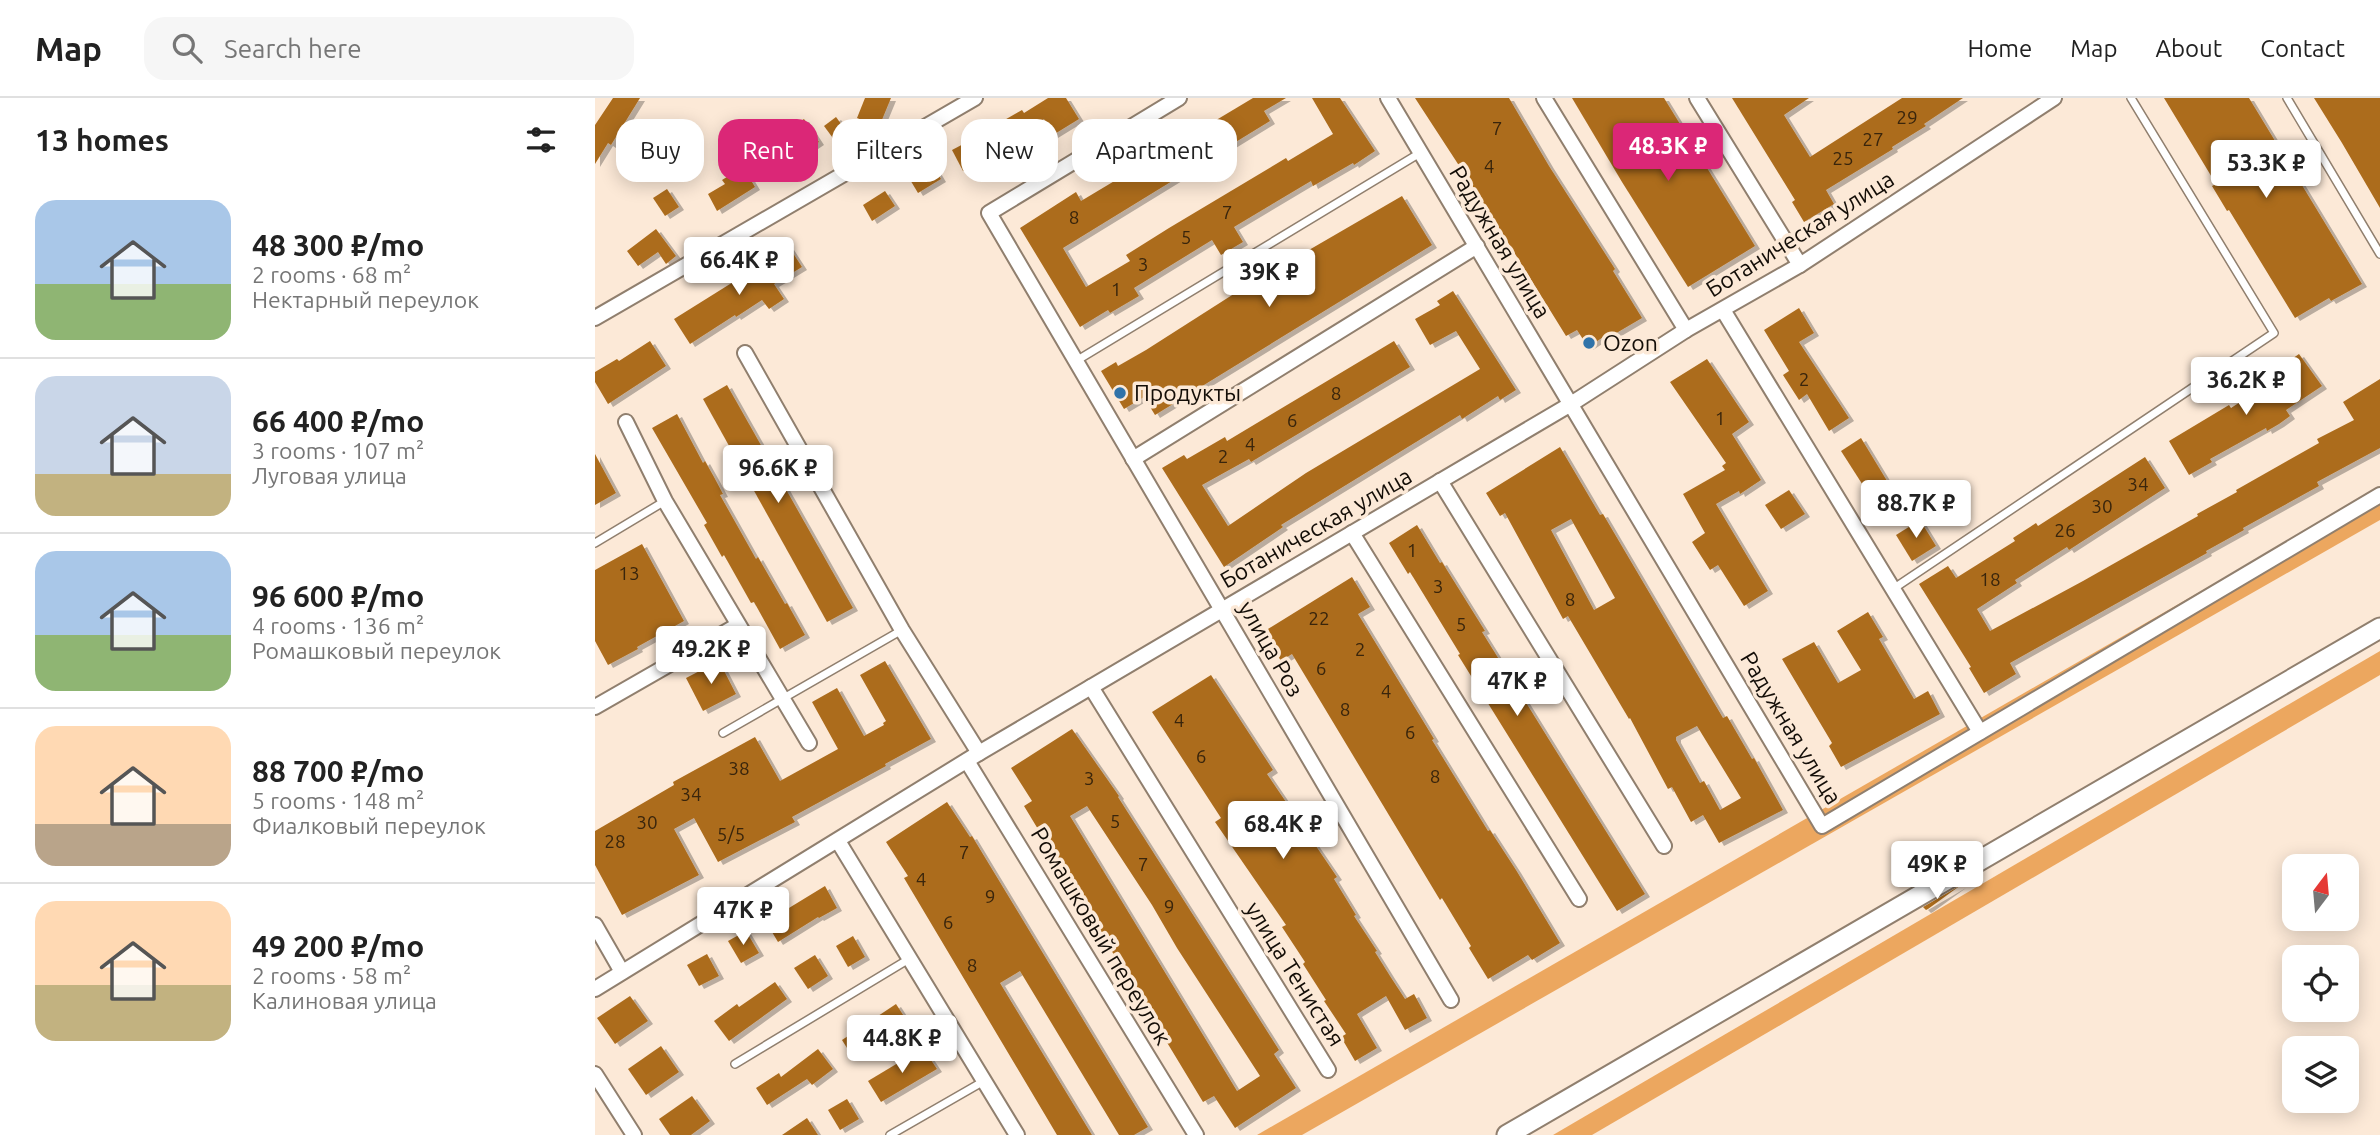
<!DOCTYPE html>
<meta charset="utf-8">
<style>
body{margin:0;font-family:Ubuntu,sans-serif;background:#f6f6f6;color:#222;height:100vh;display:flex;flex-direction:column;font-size:26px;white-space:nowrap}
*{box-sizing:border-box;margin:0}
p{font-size:23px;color:#767676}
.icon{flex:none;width:38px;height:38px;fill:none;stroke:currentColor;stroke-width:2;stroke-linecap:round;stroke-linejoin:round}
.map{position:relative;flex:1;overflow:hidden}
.details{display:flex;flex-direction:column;background:#fff;width:595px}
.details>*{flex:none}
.hud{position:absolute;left:21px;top:21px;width:665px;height:63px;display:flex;gap:14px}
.needle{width:46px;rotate:16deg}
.fabs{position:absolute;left:1687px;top:756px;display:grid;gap:14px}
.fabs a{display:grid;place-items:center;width:77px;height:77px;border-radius:14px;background:#fff;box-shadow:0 4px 18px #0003;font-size:35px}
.price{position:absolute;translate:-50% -60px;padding:0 16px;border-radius:7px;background:#fff;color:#222;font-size:23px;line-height:46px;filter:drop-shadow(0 2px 4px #0008)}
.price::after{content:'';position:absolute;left:50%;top:42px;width:21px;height:16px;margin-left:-10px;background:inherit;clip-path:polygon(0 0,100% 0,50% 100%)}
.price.active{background:#db2777;color:#fff}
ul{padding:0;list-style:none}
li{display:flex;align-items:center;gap:21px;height:175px;padding:0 35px}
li+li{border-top:2px solid #e0e0e0}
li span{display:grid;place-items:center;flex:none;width:196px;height:140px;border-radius:21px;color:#555}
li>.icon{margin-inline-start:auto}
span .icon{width:84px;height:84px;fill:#fffc;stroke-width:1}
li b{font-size:30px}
h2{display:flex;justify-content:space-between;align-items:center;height:84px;padding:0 35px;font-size:30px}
.pill{padding:0 24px;border-radius:21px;background:#fff;box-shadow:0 4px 18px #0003;font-size:24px;line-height:63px}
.pill.active{background:#db2777;color:#fff}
header{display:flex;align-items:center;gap:42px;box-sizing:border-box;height:98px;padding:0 35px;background:#fff;border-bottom:2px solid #e0e0e0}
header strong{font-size:33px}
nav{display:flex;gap:38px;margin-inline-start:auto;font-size:24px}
.search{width:490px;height:63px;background:#f6f6f6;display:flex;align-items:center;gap:18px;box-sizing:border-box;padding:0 24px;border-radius:21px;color:#767676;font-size:26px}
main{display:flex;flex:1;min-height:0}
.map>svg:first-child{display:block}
.forest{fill:#eca75f}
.building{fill:#ac6c1d;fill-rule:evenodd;filter:url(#shadow)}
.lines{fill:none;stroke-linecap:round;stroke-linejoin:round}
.lane-casing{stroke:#907f6e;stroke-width:10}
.street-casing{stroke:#907f6e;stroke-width:18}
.secondary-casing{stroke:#907f6e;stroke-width:23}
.lane{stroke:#fff;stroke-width:7}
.street{stroke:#fff;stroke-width:14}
.secondary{stroke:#fff;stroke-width:19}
.poi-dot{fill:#3073a9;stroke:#fce9d7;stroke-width:2.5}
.labels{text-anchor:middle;stroke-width:7;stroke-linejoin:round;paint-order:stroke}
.number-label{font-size:19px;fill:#39250c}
.street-label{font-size:23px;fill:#130d07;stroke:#fce9d7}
.poi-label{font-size:23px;fill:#130d07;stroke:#fce9d7;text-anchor:start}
</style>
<header>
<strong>Map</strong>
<div class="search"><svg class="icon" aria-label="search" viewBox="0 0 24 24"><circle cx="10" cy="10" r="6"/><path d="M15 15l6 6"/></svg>Search here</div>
<nav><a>Home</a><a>Map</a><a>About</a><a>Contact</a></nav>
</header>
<main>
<section class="details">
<h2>13 homes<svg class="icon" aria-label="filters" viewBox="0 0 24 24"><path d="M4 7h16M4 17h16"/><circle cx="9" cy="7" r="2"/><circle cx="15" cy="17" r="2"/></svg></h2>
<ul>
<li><span style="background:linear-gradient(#a9c7e8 60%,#8fb573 0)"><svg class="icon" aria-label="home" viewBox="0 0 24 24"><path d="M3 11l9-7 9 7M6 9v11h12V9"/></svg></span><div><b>48 300 ₽/mo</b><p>2 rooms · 68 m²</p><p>Нектарный переулок</p></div></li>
<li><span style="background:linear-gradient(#c9d6e8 70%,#c2b280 0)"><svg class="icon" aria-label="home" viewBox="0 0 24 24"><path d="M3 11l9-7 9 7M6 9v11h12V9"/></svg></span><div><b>66 400 ₽/mo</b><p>3 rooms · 107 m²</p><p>Луговая улица</p></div></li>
<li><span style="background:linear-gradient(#a9c7e8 60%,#8fb573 0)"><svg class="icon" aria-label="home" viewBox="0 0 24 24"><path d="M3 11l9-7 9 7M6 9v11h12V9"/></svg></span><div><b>96 600 ₽/mo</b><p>4 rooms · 136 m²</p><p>Ромашковый переулок</p></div></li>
<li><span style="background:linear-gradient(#ffd9b3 70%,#b9a48a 0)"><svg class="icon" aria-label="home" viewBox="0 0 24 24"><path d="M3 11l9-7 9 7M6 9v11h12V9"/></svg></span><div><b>88 700 ₽/mo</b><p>5 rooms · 148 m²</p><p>Фиалковый переулок</p></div></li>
<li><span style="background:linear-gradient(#ffd9b3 60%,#c2b280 0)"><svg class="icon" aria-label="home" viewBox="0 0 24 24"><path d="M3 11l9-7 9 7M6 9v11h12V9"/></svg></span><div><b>49 200 ₽/mo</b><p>2 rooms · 58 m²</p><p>Калиновая улица</p></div></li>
</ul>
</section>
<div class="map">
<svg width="1785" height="1037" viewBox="0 0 1785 1037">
<defs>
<filter id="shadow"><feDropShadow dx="5" dy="3" stdDeviation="0" flood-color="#0004"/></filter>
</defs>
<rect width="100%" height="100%" fill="#fce9d7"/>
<g class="forest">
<path d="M1785,390V422L707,1037H662Z"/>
<path d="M1785,553V577L997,1037H958Z"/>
</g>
<g class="building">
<path d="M18,0H45L16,47L13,45L0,66V27Z"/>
<path d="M270,0H296L284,29L262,20Z"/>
<path d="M453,0H471L484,21L458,37L449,21L416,41L406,24L427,12L429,15Z"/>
<path d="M658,0H691L669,13L675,23L468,150L491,189L535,163L531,157L574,130L691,60L693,63L738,36L717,0H745L780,53L759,67L758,65L718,88L716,83L639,129L648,144L626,157L617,142L539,190L544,198L515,215L513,212L485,229L425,130L481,94L486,103Z"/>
<path d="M820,0H914L954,68L1020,171L1018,173L1047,220L1018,237L1016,234L993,249L982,232L971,238L891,109Z"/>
<path d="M977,0H1069L1160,148L1093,189L1027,84Z"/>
<path d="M1137,0H1214L1189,17L1215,59L1307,0H1368L1329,26L1331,28L1297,49L1298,51L1231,92L1239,106L1209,124L1197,104L1200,102Z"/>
<path d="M1569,0H1654L1767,186L1736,203L1734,200L1700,220L1634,112L1632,113L1617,88L1621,86Z"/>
<path d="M1719,0H1785V110L1747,45Z"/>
<path d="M241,19L255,38L243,47L229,28Z"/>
<path d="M209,21L224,44L209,54L207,51L183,70L166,49Z"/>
<path d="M161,25L171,37L153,51L144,39Z"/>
<path d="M374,43L385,64L368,73L357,52Z"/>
<path d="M337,66L346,81L323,95L314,80Z"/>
<path d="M148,69L160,89L122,113L113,96L130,86L127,82Z"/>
<path d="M72,91L84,109L70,118L58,100Z"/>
<path d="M290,93L300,108L277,123L268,107Z"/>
<path d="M807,98L837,147L560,317L549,299L529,311L506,273L521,264L523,268L551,252L645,192Z"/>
<path d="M61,131L81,158L71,166L63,154L43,168L32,153Z"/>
<path d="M194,149L207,169L179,186L189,201L174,211L167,202L141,219L140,217L95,246L79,221Z"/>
<path d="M858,193L921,292L905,302L903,298L867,321L865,317L686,427L688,429L629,469L567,370L589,357L592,361L630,339L632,343L799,243L815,269L656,364L654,361L607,387L633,428L711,375L885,271L861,233L835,247L820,221L845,207L842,203Z"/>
<path d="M1204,210L1219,235L1204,244L1254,320L1234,333L1212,296L1204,302L1188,277L1194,273L1169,232Z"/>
<path d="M55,243L71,268L13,306L0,284V274L22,261L24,263Z"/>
<path d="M1704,256L1727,288L1691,312L1695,318L1684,326L1672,333L1671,330L1615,361L1617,364L1594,377L1574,343L1634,307L1636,310L1662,293L1686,277L1682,271Z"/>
<path d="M1112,261L1154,324L1137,336L1166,382L1145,396L1144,393L1121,406L1173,493L1149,508L1123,467L1115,472L1097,444L1110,435L1088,396L1130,372L1127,368L1131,365L1075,284Z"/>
<path d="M1785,281V350L1722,384L1724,388L1648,430L1649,432L1611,453L1612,455L1415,565L1421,576L1389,595L1374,570L1376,569L1324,486L1353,468L1361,480L1420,443L1418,440L1435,429L1441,425L1443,428L1550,359L1570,390L1474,452L1472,449L1420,482L1422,485L1382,511L1395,533L1488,483L1603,418L1602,416L1642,394L1641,392L1724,345L1722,341L1759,322L1748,304Z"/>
<path d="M132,287L258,510L232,524L108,301Z"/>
<path d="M82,316L108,365L110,363L119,379L128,396L125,397L161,461L163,459L190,506L192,505L210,537L185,551L159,504L156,505L129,457L127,459L109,427L112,425L57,330Z"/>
<path d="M1266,340L1306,406L1287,417L1246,353Z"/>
<path d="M965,349L1005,417L1008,416L1128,620L1132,618L1157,661L1159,660L1188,712L1124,745L1108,717L1096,724L1077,689L1073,691L1035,620L1034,621L973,518L968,521L910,415L905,418L891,395ZM976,421L1020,500L999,512L956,432ZM1102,628L1146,700L1125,712L1109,683L1105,685L1081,642V639Z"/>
<path d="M0,356L21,395L0,407Z"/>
<path d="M1194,392L1210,416L1186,431L1170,407Z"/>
<path d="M1325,422L1341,448L1317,463L1301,437Z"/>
<path d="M822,427L845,465L847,464L890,533L887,534L1050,796L1022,813L863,557L865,556L815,474L813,476L794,445Z"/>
<path d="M47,446L89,523L42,549L43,551L13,567L0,543V472Z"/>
<path d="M757,479L775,509L763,516L839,641L837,642L893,733L895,732L921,772L965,845L937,862L933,857L893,881L874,850L876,848L847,800L845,802L697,556L686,563L668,534Z"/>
<path d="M1273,514L1288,539L1284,541L1319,601L1333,593L1345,616L1246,669L1234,648L1237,645L1187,561L1219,544L1243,585L1266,572L1242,533Z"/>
<path d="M124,563L141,596L108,613L91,580Z"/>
<path d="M290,563L336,641L290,666L291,668L197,719L200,724L123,764L99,720L79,731L104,777L27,817L0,767V733L79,687L78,684L160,639L185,683L243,651L217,604L242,590L269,638L289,627L288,625L291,623L265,577Z"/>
<path d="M616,577L678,672L672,676L742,779L739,781L761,817L759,818L782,853L780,854L795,878L810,901L819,896L832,920L810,932L791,898L762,916L782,950L760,963L746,939L751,936L729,903L731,902L708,866L710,864L687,829L691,827L620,724L626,720L557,614Z"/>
<path d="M477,631L524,698L523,699L658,911L684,952L679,956L701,990L640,1030L619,998L608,1004L429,708L437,703L416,670ZM492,708L557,807L582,850L665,978L642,993L475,718Z"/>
<path d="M352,704L375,739L377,738L553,1029L539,1037H524L425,873L405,885L497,1037H462L309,780L313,778L291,744Z"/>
<path d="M1349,762L1352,767L1314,789L1313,787Z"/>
<path d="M1366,787L1333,811L1331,812L1328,809Z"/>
<path d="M230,788L242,810L224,820L223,819L183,844L171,824Z"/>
<path d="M151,833L164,855L146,865L133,843Z"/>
<path d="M258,838L270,859L253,869L241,848Z"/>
<path d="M112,856L124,878L104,888L92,867Z"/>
<path d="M220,857L233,878L213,891L199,870Z"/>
<path d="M180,884L192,901L134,943L119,923L142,906L144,909Z"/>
<path d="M35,898L53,923L20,946L2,920Z"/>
<path d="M301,906L314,926L261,958H257L247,942Z"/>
<path d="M66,948L84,974L51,997L33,971Z"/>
<path d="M328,950L342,971L286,1004L273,983Z"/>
<path d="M223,951L238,971L217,987L212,981L172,1007L161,990L184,975L186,979Z"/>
<path d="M97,998L115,1023L96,1037H75L64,1021Z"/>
<path d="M252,1001L264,1021L245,1032L233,1012Z"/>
<path d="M212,1020L223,1037H187Z"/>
</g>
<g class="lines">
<g class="lane-casing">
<g id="lane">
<path d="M1692,0L1785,156"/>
<path d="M481,263L825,55"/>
<path d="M0,445L70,403"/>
<path d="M1298,491L1679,235L1536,0"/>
<path d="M128,635L307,532"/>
<path d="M140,966L314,861"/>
<path d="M295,1037L389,983"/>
</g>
</g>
<g class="street-casing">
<g id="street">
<path d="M584,0L394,115L856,902"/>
<path d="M793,0L1227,728L1785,397"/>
<path d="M949,0L1091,232"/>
<path d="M1102,0L1205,167"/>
<path d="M1128,212L1385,634"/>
<path d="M0,220L380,0"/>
<path d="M150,255L307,532L384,655"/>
<path d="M31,324L70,403L214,645"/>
<path d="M538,361L882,148"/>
<path d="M845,383L1069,748"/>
<path d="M757,435L984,801"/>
<path d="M496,589L733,972"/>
<path d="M0,609L143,527"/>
<path d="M372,663L601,1037"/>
<path d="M243,743L422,1037"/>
<path d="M0,827L27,874"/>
<path d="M0,891L384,655L976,306L1091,232L1205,167L1459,0"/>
<path d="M0,976L39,1037"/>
</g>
</g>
<g class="secondary-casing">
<path id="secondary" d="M912,1037L1785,530"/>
</g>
<use href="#lane" class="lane"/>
<use href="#street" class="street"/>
<use href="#secondary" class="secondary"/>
</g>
<g class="poi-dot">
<circle cx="994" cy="245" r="7"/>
<circle cx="525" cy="295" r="7"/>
</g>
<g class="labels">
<g class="number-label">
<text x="1312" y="26">29</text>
<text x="902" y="37">7</text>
<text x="1278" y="48">27</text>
<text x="1248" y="67">25</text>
<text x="894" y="75">4</text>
<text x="632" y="121">7</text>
<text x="479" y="126">8</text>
<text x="591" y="146">5</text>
<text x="548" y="173">3</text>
<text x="521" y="198">1</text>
<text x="1209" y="288">2</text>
<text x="741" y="302">8</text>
<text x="1125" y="327">1</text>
<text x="697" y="329">6</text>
<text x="655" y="353">4</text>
<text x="628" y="365">2</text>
<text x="1543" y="393">34</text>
<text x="1507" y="415">30</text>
<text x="1470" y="439">26</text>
<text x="817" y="459">1</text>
<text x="34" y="482">13</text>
<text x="1395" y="488">18</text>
<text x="843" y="495">3</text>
<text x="975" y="508">8</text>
<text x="724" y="527">22</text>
<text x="866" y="533">5</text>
<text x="765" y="558">2</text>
<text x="726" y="577">6</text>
<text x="791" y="600">4</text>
<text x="750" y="618">8</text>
<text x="584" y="629">4</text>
<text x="815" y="641">6</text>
<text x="606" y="665">6</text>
<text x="144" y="677">38</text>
<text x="840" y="685">8</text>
<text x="494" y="687">3</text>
<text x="96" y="703">34</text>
<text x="520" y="730">5</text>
<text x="52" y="731">30</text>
<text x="136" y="743">5/5</text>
<text x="20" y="750">28</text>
<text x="369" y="761">7</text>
<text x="548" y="773">7</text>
<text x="326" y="788">4</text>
<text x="395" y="805">9</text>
<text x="574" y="815">9</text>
<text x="353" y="831">6</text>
<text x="377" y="874">8</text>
</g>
<g class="street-label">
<text transform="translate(1205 136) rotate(-32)" y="8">Ботаническая улица</text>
<text transform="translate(905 144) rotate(59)" y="8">Радужная улица</text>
<text transform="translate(721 430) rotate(-30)" y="8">Ботаническая улица</text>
<text transform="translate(676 551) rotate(60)" y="8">улица Роз</text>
<text transform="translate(1196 630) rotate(59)" y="8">Радужная улица</text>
<text transform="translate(506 838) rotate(59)" y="8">Ромашковый переулок</text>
<text transform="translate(700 876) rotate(58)" y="8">улица Тенистая</text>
</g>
<g class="poi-label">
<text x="1008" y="253">Ozon</text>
<text x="539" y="303">Продукты</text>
</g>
</g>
</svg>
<div class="fabs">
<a><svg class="needle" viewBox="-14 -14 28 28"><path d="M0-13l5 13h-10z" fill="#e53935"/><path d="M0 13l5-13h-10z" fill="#767676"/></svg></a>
<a><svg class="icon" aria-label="locate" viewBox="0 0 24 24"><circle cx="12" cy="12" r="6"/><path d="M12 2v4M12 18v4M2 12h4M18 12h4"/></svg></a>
<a><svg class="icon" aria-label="layers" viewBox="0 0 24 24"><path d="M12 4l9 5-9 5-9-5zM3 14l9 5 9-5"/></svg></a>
</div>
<b class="price active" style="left:1073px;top:85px">48.3K ₽</b>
<b class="price" style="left:1671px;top:102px">53.3K ₽</b>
<b class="price" style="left:144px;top:199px">66.4K ₽</b>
<b class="price" style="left:674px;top:211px">39K ₽</b>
<b class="price" style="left:1651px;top:319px">36.2K ₽</b>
<b class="price" style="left:183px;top:407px">96.6K ₽</b>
<b class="price" style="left:1321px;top:442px">88.7K ₽</b>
<b class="price" style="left:116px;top:588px">49.2K ₽</b>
<b class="price" style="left:922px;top:620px">47K ₽</b>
<b class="price" style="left:688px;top:763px">68.4K ₽</b>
<b class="price" style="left:1342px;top:803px">49K ₽</b>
<b class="price" style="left:148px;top:849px">47K ₽</b>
<b class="price" style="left:307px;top:977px">44.8K ₽</b>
<div class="hud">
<a class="pill">Buy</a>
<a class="pill active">Rent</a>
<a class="pill">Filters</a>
<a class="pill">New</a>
<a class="pill">Apartment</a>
</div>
</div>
</main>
